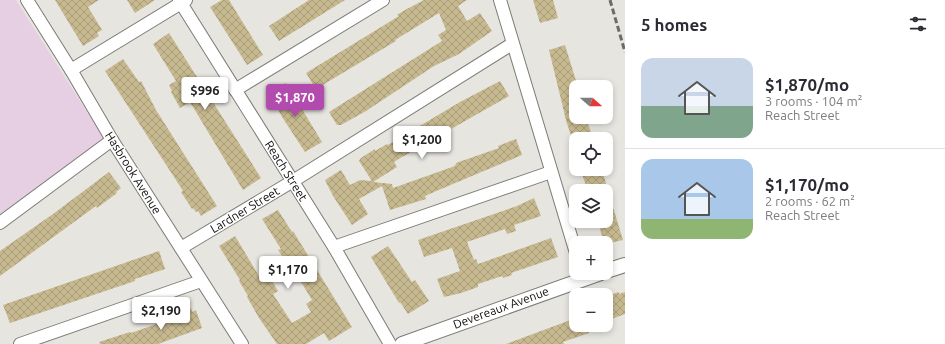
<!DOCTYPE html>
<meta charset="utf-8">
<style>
body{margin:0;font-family:Ubuntu,sans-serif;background:#f7f7f7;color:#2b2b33;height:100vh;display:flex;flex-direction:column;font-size:15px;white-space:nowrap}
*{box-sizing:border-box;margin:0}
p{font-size:13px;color:#7c7c81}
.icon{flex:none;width:22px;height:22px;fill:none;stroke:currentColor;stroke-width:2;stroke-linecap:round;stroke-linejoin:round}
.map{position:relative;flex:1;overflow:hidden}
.sheet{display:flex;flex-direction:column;background:#fff;width:320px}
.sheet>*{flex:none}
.needle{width:26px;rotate:111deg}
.fabs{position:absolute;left:569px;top:80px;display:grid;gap:8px}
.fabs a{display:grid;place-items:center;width:44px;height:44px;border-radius:8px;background:#fff;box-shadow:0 2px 6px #0003;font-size:20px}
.price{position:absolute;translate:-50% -34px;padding:0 9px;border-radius:4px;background:#fff;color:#222;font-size:13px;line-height:26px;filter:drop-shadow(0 1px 2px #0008)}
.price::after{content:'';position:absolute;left:50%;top:24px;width:12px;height:9px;margin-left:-6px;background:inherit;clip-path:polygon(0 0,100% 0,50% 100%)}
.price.active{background:#b34aad;color:#fff}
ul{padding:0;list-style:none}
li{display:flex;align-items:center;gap:12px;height:100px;padding:0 16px}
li+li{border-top:1px solid #e1e1e2}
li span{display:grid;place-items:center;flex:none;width:112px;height:80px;border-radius:12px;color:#555}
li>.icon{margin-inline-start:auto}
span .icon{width:48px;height:48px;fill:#fffc;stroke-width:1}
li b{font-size:17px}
h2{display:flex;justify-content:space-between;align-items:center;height:48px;padding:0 16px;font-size:17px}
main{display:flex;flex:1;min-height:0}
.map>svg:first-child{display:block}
.park{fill:#e6cfe3}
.building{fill:url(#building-cross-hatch)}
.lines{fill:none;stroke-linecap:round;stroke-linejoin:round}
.minor-casing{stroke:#7c7b76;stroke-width:14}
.tertiary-casing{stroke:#7c7b76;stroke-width:16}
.minor{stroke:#fff;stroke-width:12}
.tertiary{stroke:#fff;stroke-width:14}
.rail{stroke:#6c6b68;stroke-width:3;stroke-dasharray:6 3;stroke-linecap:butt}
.labels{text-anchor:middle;stroke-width:3;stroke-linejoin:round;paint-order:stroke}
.street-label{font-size:12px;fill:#0d0c0a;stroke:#fff}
</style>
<main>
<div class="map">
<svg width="625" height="344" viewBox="0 0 625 344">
<defs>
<pattern id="building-cross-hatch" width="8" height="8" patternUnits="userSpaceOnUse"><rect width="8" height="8" fill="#c7b98f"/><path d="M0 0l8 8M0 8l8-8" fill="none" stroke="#aa9e7a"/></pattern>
</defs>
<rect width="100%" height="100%" fill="#e7e5e0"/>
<path class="park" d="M0,0H16L104,139L0,214Z"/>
<g class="building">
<path d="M55,0H99L88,7L102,30L97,33L99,36L83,46Z"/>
<path d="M127,0H155L135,13Z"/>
<path d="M222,0H229L263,55L247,65L210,7Z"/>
<path d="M309,0H345L279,41L269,26Z"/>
<path d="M424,0H467L458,6L467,21L480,13L492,31L459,54L434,66L366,111L341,125H337L329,112L442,41L438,35L446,30L439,13L395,40L396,41L316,89L306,73L399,16L397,15L405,10Z"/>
<path d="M533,0H553L558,18L540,23Z"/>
<path d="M169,33L261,178L243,190L190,102L180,108L171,92L172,91L169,85L176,81L153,44Z"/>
<path d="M565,45L578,87H576V117H586L593,139H572L566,120L549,50Z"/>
<path d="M123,59L139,82L141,81L156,110L217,206L201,216L198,211L196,212L193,208L192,209L181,192L183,191L176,180L105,71Z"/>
<path d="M500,81L509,96L402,157L394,162L397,167L373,182L392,184L393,188L455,166L456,163L499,148L498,146L516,139L522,155L434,192L425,196L426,199L390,210L382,186L359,199L368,214L352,225L333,196L325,180L341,170L350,185L360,180L372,181L359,161L361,158L375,149V151L387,144L388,145L460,102Z"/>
<path d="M286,83L322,142L305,152L282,117L269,92Z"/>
<path d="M580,169H602L608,191H588Z"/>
<path d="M109,172L121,188L116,192L117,193L97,208L96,206L0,276V251L53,214Z"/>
<path d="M608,191L623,240L606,244V240H603L598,221H606V192Z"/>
<path d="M534,198L541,216L514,225L516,231L507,234L505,229L467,242L474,260L476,259L478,264L551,238L558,257L511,273L512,275L503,278L502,276L478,284V287L461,293L444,297L437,279L460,271L452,248L424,257L418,240L517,206Z"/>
<path d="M278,210L292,232L293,231L352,327L329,341L324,333L306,344H277L259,318L247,297L248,296L239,281L240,280L219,246L235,236L262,281L269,276L278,291L273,294L292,323L311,312L306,304L312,300L289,262L287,263L278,250L281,249L262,219Z"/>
<path d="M388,246L412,282L415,280L429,301L408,314L400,302L399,303L371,257Z"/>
<path d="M159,251L165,269L135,279V281L10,323L3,305Z"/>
<path d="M619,292V294L625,292V314L606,321V296Z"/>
<path d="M191,308L192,312L196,310L202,328L158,344H100L99,342L130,332L131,333L177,317L176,315Z"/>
<path d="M576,318V325H586L589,333L563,342L564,344H506Z"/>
</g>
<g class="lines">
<g class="minor-casing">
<g id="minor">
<path d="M27,0L71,70L112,140L242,344"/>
<path d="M179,0L334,247L390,344"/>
<path d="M500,0L576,253"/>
<path d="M71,70L186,0"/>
<path d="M235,90L383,0"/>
<path d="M0,223L112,140"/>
<path d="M334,247L551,172"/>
<path d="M181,248L293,181L512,44"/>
<path d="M20,344L201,281"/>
</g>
</g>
<g class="tertiary-casing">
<g id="tertiary">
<path d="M606,271L625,265"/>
<path d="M402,344L601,273"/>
</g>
</g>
<use href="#minor" class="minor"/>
<use href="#tertiary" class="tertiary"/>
<path class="rail" d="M610,0L625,52"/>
</g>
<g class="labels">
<g class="street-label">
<text transform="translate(286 171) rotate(58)" y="4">Reach Street</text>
<text transform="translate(133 173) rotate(58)" y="4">Hasbrook Avenue</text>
<text transform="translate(245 210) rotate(-31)" y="4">Lardner Street</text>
<text transform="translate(501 308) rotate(-20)" y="4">Devereaux Avenue</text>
</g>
</g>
</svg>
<div class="fabs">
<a><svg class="needle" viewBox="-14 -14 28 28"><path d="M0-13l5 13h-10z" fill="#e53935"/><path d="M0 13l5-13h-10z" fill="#7c7c81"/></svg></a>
<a><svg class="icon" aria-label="locate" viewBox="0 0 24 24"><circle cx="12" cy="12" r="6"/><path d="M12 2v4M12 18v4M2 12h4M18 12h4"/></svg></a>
<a><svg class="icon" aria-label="layers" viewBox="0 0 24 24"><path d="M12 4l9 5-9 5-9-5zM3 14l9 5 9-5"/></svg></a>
<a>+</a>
<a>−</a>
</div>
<b class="price" style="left:205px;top:111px">$996</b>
<b class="price active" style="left:295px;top:118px">$1,870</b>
<b class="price" style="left:422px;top:160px">$1,200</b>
<b class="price" style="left:288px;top:290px">$1,170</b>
<b class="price" style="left:161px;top:331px">$2,190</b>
</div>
<section class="sheet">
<h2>5 homes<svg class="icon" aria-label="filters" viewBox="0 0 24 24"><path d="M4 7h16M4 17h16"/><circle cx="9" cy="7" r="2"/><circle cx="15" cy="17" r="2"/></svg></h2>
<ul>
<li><span style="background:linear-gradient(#c9d6e8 60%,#7fa58c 0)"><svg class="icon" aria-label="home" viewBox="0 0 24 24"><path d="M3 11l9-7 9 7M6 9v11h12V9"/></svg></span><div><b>$1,870/mo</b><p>3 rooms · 104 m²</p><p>Reach Street</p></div></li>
<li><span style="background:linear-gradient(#a9c7e8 75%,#8fb573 0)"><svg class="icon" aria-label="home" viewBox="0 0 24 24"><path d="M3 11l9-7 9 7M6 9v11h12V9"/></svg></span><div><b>$1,170/mo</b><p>2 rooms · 62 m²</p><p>Reach Street</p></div></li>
</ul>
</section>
</main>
